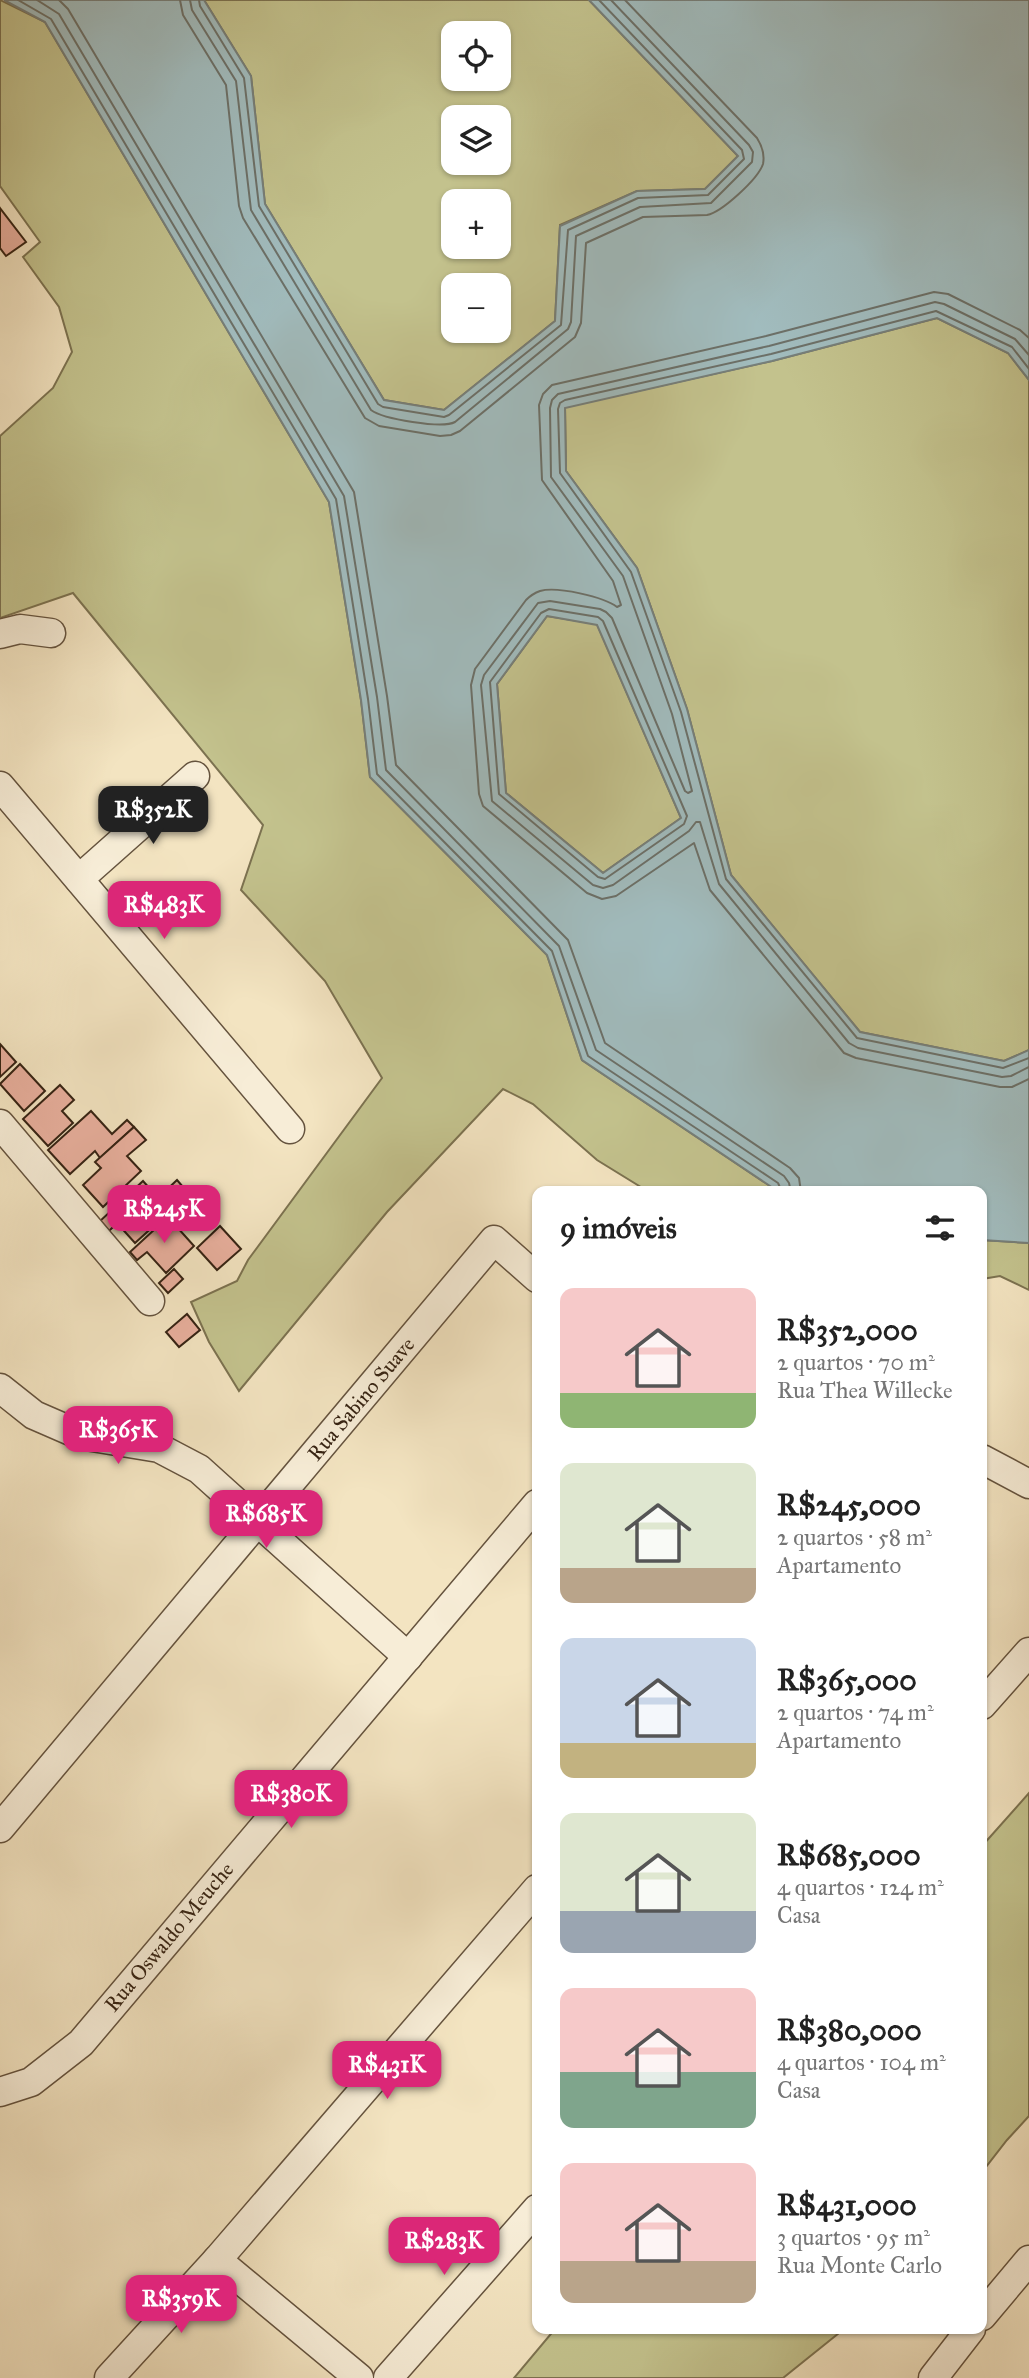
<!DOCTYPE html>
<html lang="pt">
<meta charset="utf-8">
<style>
body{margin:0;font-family:"IM FELL Great Primer",serif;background:#f6f6f6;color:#222;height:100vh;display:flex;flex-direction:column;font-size:26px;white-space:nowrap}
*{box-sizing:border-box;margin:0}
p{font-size:23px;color:#767676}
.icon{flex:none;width:38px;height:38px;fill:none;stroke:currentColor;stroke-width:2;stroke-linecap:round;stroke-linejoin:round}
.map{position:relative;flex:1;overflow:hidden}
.panel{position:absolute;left:532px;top:1186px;width:455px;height:1148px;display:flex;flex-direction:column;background:#fff;border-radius:14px;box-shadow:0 2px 5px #0004}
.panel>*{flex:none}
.fabs{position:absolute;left:441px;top:21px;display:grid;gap:14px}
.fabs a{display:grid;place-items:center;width:70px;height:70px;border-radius:14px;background:#fff;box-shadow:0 2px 5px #0004;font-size:35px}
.price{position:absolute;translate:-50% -60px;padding:0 16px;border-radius:14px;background:#db2777;color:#fff;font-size:23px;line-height:46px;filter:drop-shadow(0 2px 4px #0008)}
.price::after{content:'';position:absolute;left:50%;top:42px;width:21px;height:16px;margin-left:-10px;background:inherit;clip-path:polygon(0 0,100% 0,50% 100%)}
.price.on{background:#222;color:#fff}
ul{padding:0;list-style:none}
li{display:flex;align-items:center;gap:21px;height:175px;padding:0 28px}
li span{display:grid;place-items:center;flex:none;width:196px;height:140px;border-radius:14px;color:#555}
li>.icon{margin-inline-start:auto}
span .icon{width:84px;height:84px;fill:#fffc;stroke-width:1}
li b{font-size:30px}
h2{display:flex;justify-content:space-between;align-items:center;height:84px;padding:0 28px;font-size:30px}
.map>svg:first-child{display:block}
.green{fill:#c3c28d;stroke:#7c7250;stroke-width:2;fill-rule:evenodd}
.water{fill:#a1bcbe;stroke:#767f7a;stroke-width:2;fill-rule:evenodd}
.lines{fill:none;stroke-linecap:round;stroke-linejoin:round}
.shore{stroke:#6c7068;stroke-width:2}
.building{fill:#e8af9d;stroke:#362313;stroke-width:2}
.minor-casing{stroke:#65533e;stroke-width:31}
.minor{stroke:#f7edd7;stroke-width:28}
.labels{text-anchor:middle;stroke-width:6;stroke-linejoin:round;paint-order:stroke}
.street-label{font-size:21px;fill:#362313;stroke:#f7edd7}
</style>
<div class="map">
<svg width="1029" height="2378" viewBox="0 0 1029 2378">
<rect width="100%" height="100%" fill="#f3e4c1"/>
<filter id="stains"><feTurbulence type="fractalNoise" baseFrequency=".00286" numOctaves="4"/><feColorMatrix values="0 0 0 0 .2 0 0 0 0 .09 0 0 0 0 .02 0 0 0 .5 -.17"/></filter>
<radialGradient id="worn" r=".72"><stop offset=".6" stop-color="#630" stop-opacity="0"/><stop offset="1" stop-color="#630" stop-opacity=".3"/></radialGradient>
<g class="green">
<path d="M0,0L45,22L329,502L361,700L370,777L547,955L582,1060L779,1192H649L597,1160L533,1104L503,1089L387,1212L239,1391L209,1342L191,1302L237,1281L248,1260L382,1078L325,981L241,890L263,825L73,593L0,618V436L53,388L72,352L59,307L23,257L40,242L0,186Z"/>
<path d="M204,0H589L738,156L705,189L637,191L560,225L555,321L444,410L384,400L265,204L251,76ZM453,33H499V79H453ZM453,117H499V163H453ZM453,201H499V247H453ZM453,285H499V331H453Z"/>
<path d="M937,318L1008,353L1029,380V1050L1004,1061L860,1032L731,875L687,709L637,568L566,471L565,407L772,361Z"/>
<path d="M547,616L597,624L681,818L603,873L506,793L497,684Z"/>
<path d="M982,1240L1029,1243V1290L1000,1276L982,1279Z"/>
<path d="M1029,1793V2116L1007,2140L982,2172V1846Z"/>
<path d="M555,2329H844L783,2378H514Z"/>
</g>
<path class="water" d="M4,0H204L251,76L265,204L384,400L444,410L555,321L560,226L637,191L705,189L738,156L589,0H1029V380L1008,353L937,318L772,361L565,408L566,471L637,568L687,709L731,875L860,1032L1004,1061L1029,1050V1243L982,1240V1192H779L582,1060L547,955L370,777L361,700L329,502L45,22ZM547,616L597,625L681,818L603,873L506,793L497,684Z"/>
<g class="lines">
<g class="shore">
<path d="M18,0L51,19L336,499L368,699L377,774L552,951L588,1056L778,1183L782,1192"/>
<path d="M37,0L59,14L344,496L377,697L386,770L559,946L596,1050L784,1176L789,1183L791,1192"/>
<path d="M59,0L68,9L354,492L387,696L396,765L568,940L605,1043L790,1168L799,1178L801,1192"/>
<path d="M180,0L183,15L226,85L239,206L243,218L365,418L379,426L440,436L451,435L460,431L575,337L581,323L586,243L643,217L707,215C722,212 758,179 763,164C765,154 762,146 757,138L625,0"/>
<path d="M190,0L192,10L236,81L251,210L371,410C383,419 442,429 455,422L568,329L571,322L576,236L640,207L711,203L752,162L753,152L749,145L611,0"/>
<path d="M199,0L200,6L244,78L259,206L378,404L383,407L444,417L449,415L561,325L568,230L638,198L708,195L744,159L742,150L599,0"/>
<path d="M1029,338L1020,330L948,294L934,292L766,336L552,385L543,394L539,405L542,480L613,581L621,605L617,607C604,597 557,586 540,591C534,593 530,596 526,600L475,669L471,685L479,794L483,806L587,893L602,899L616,896L694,843L710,890L844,1053L856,1058L1000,1087H1012L1029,1079"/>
<path d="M1029,355L1015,339L944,304L935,302L769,346L558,394L552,400L550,408L551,477L623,576L672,714L692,791L688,793L685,791L612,618L606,612L600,609L550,601L538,603L484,675L481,685L492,801L593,885L603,888L613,885L689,831L696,822H700L719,884L849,1043L858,1048L1002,1077L1011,1076L1029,1067"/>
<path d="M1029,369L1012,347L936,311L771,354L565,400L560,403L558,409L560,473L631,572L681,712L726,879L857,1038L1003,1068L1029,1058"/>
<path d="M549,609L598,617L603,621L687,816L684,824L605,879L598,877L499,794L490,682L541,613Z"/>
</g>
</g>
<g class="building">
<path d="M0,208L26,242L6,256L0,248Z"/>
<path d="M0,1044L16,1062L0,1077Z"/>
<path d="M20,1064L45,1091L24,1111L0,1084Z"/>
<path d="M60,1085L74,1100L62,1111L73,1123L48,1146L23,1119Z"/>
<path d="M91,1111L112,1134L127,1120L134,1127L100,1158L95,1151L70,1174L48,1150Z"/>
<path d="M134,1127L146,1140L127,1156L141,1171L103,1207L83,1185L101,1168L95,1162Z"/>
<path d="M177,1180L189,1194L135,1243L117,1223L108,1232L99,1222L143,1181L158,1198Z"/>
<path d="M168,1217L194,1246L166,1273L147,1252L137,1260L130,1252Z"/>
<path d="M220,1226L241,1249L217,1270L197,1248Z"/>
<path d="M174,1269L183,1279L168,1293L159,1283Z"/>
<path d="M187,1314L200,1330L179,1347L166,1332Z"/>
</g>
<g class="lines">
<g class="minor-casing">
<g id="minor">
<path d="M0,634L20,629L51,633"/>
<path d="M0,786L290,1129"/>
<path d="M79,879L195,776"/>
<path d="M0,1124L150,1301"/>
<path d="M0,1388L34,1415L80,1435L159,1448L199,1469L408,1657"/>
<path d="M982,1459L1029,1484"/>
<path d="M982,1705L1029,1652"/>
<path d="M0,1828L494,1240L537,1278"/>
<path d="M0,2092L31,2082L81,2043L537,1504"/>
<path d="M217,2260L359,2378"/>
<path d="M982,2316L1029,2260"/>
<path d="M109,2378L217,2260L537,1889"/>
<path d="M388,2378L537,2209"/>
<path d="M933,2378L971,2329"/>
</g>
</g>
<use href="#minor" class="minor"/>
</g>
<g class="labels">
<g class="street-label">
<text transform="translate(361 1399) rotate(-50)" y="7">Rua Sabino Suave</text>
<text transform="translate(169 1937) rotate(-50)" y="7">Rua Oswaldo Meuche</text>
</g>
</g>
<rect width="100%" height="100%" filter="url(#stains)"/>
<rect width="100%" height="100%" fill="url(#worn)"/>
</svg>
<div class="fabs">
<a><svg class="icon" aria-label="locate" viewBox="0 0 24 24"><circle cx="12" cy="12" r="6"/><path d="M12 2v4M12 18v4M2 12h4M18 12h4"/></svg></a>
<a><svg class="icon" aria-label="layers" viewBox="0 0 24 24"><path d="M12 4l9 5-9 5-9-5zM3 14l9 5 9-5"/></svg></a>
<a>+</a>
<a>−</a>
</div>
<b class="price on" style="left:153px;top:846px">R$352K</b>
<b class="price" style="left:164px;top:941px">R$483K</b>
<b class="price" style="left:164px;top:1245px">R$245K</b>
<b class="price" style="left:118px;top:1466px">R$365K</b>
<b class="price" style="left:266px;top:1550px">R$685K</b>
<b class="price" style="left:291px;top:1830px">R$380K</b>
<b class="price" style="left:387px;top:2101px">R$431K</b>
<b class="price" style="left:444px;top:2277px">R$283K</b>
<b class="price" style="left:181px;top:2335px">R$359K</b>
<section class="panel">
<h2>9 imóveis<svg class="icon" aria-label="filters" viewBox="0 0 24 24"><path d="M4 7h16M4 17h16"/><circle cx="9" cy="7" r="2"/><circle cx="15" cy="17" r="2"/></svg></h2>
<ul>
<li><span style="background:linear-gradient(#f6c9c9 75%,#8fb573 0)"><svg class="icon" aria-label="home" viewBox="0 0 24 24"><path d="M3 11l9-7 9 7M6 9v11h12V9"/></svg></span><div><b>R$352,000</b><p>2 quartos · 70 m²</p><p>Rua Thea Willecke</p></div></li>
<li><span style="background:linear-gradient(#dfe7d0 75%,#b9a48a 0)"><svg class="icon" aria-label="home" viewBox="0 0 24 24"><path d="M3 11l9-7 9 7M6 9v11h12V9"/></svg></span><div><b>R$245,000</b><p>2 quartos · 58 m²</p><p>Apartamento</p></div></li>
<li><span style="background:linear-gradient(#c9d6e8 75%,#c2b280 0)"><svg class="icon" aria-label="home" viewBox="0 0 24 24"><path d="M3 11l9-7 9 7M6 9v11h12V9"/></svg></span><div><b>R$365,000</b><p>2 quartos · 74 m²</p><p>Apartamento</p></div></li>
<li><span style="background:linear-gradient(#dfe7d0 70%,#9aa5b1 0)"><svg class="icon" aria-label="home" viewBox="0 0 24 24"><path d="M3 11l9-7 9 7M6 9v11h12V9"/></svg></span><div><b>R$685,000</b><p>4 quartos · 124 m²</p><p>Casa</p></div></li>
<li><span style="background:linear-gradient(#f6c9c9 60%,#7fa58c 0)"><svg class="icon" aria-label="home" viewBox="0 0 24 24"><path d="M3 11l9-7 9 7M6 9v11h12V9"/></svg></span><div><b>R$380,000</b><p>4 quartos · 104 m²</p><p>Casa</p></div></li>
<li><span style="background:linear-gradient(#f6c9c9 70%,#b9a48a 0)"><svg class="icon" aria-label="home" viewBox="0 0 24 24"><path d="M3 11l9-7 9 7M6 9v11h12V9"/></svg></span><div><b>R$431,000</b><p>3 quartos · 95 m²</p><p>Rua Monte Carlo</p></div></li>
</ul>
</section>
</div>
